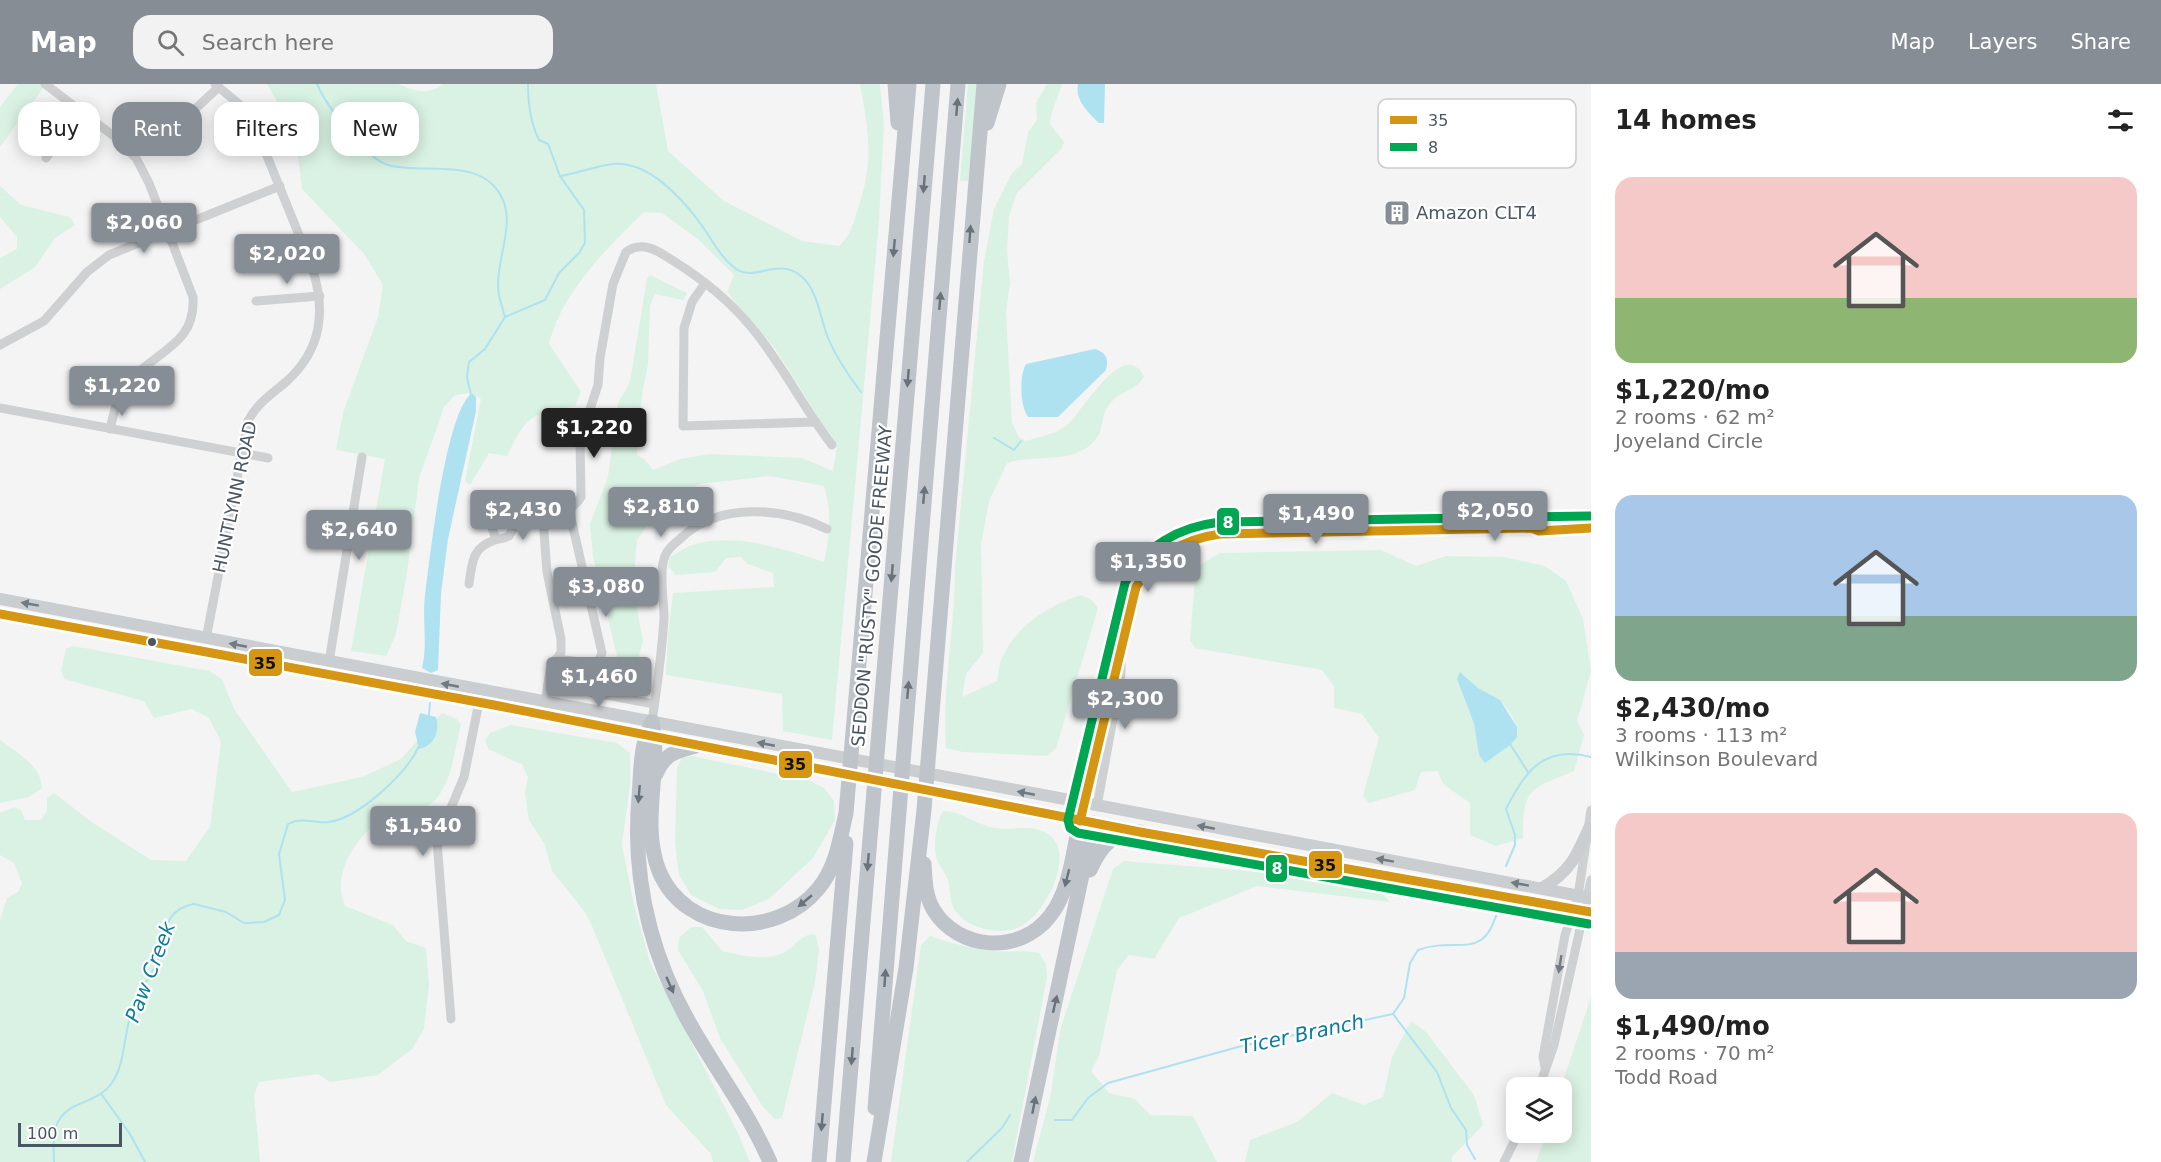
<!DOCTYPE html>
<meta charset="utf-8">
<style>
body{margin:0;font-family:"DejaVu Sans",sans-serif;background:#f2f2f2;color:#222;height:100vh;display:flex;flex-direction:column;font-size:22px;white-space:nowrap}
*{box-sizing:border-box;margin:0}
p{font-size:20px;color:#767676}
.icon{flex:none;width:33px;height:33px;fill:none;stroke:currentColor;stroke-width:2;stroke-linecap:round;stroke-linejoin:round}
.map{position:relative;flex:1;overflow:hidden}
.drawer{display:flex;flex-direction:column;background:#fff;width:570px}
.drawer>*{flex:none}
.hud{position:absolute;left:18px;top:18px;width:570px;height:54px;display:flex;gap:12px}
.fabs{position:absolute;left:1506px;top:993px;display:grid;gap:12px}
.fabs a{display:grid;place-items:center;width:66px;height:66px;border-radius:12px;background:#fff;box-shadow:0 3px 15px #0003;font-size:30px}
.scale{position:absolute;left:18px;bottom:15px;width:104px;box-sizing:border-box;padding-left:6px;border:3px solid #4a5661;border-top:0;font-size:16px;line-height:21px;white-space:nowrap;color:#4a5661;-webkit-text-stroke:4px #fff;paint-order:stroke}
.price{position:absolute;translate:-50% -51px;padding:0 14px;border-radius:6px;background:#868d94;color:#fff;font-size:20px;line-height:39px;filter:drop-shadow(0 2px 3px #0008)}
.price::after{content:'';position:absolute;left:50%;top:36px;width:18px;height:14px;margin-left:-9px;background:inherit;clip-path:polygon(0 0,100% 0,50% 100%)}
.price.current{background:#222;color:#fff}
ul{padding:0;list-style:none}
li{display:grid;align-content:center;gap:12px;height:318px;padding:0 24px}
li span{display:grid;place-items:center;height:186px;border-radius:18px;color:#555}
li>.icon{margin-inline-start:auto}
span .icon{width:108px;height:108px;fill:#fffc;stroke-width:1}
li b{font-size:26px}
h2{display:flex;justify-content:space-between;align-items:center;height:72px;padding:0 24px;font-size:26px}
.tag{padding:0 21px;border-radius:18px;background:#fff;box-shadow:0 3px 15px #0003;font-size:21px;line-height:54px}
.tag.current{background:#868d94;color:#fff}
header{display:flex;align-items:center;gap:36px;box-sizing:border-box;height:84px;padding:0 30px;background:#868d94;color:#fff}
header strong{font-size:28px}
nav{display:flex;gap:33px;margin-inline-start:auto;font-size:21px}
.search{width:420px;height:54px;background:#f2f2f2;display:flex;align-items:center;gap:15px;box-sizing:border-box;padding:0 21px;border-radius:18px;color:#767676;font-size:22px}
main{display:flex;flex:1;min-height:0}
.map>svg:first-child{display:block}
.green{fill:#d9f2e3;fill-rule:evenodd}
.water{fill:#aee2f0}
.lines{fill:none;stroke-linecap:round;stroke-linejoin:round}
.stream{stroke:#aee2f0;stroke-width:2}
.minor{stroke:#ced0d2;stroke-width:9}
.major{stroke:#caced1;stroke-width:12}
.highway{stroke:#bec4c9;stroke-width:15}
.bus-1-casing{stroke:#fff;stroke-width:14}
.bus-2-casing{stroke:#fff;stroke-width:14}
.bus-1{stroke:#d49613;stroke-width:9}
.bus-2{stroke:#00a651;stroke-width:9}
.oneway{fill:#67727b}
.oneway2{fill:#707a83}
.oneway3{fill:#727b83}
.bus-dot{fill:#4a5661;stroke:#fff;stroke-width:2}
.labels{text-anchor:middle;stroke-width:4.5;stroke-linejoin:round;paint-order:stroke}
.poi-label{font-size:18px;fill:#4a5661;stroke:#fff;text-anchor:start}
.street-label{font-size:18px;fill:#4a5661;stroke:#fff}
.water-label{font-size:20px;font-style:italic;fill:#0c7c9b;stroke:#fff}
.key{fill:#fff;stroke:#c9ccd0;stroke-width:1.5}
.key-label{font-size:16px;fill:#4a5661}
.line-badge{stroke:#fff;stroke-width:2}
.badge-label{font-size:16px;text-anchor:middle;font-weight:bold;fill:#fff}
.pale-badge-label{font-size:16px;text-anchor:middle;font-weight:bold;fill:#111}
</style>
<header>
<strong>Map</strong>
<div class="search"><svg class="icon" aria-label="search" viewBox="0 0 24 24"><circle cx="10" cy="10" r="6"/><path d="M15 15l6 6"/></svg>Search here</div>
<nav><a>Map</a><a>Layers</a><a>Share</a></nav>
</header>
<main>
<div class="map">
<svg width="1591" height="1078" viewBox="0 0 1591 1078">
<rect width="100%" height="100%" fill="#f4f4f4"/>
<g class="green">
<path d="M18,0H46L0,63V23Z"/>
<path d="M267,0H398C414,7 428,12 443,0H656L668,67L724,117L802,157L839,162C851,151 853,140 858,125C874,76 869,50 860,0H880L884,41L879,137L832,656L783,647L782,610L666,591L668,550L673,509L774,503L773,489L748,480L741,473L726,474L715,488L676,491L668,483L670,473C678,469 687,462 695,460C739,449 783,465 824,478C830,451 832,429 824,402L770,392L699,400L659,424L637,456L633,502L643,558L638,575L625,579L618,576L593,472L590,440L608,393L618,319L630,298L647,195L650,191L687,209L683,216L655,210L650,221L648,280L642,311L637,371L644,375L653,386L680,375L710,370L802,374L833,387L837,363L776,266L727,208L734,191L699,156L662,129L644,128C607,164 562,208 549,260L581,308L575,322C529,331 528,330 507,372L489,369L470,401L465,397L481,315L472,309L455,311L444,323L419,394L407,489L396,550L386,572L351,567L385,375L336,366L343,329L378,233L383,201L365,171L302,105L295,48Z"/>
<path d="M968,0H979L968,97H960Z"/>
<path d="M1047,0H1062L1051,31L1050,40L1064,58L1062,64L1017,109L1009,132L1007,167L1010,199L1006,228L1012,339L1019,353L1026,357C1041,352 1058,350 1069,339C1084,325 1125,252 1144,293C1135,308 1118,306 1107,324C1102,331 1103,342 1099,350C1081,383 1038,369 1007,379L989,417L981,460L983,569L966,590L962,613L997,597C999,590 999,580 1002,574C1017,541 1048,521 1081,511L1092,516L1098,524L1056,664L1047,672L963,668L946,664C942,604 955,544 955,484L984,177L994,125L1012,89L1022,80L1028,48L1037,36L1036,19Z"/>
<path d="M0,102L21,121L70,133L75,141L55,154L35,183L0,205V174L17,165V153L0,133Z"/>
<path d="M1381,466L1416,482L1446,472L1503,473L1545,482L1566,497L1583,535L1591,587L1577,637L1584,651L1574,687C1531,705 1522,703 1523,754L1496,762L1470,751V719L1443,700L1438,687L1421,688L1415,706L1369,719L1363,712L1379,654L1362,630L1334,624V602L1322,586L1195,564L1190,556L1195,495L1200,481L1220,469ZM1462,590C1468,593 1472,599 1477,603C1496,617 1508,617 1517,643L1507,662L1485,679L1479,671L1474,640L1462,610Z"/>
<path d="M73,562L209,587L222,595L234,625L292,708L362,693L401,675L442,629L457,635L461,641C455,664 452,697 436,715C424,730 401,725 385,734C358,748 330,791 345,822L393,841L406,857L426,864L429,900L424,945L412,965L378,991L330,998L318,990L259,998L254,1011L260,1078H0V836L7,814L19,807L22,799L14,779L0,771V729L14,723L21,726L25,736H41L47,727V714L54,709L93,739L151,776L186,777L210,743L221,658L209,634L192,625L154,634L144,617L64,595L61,586L66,565Z"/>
<path d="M511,641L617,659L630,669V701L622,760L634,821L650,878L737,1047L750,1078H713L711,1070L666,1021L592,842L585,828L552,787L544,759L529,736L525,710L528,693L522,680C509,676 502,670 489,666L485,657L490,649Z"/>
<path d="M0,656C17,669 41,681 42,704L29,713L0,719Z"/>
<path d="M691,672L809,696L824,704L834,717L835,736L813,774L769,815L742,826L719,825L691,811L679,791L675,759L677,683L682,674Z"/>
<path d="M943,727C962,727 976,741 995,744C1013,747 1031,739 1048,750C1078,770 1043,835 1017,844C997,852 963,843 953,823C950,816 950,807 949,800C947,789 938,782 936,772C933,759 937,738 943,727Z"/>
<path d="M1124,777L1287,790L1382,809L1390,818L1257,802L1179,834L1154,875L1129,871L1117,886L1099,972L1091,987L1109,1009L1135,1015L1150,1031L1193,1032L1217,1078H1033L1050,1014L1061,943L1113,785Z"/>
<path d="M691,843H702L722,867C741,871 764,878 783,869C796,863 799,851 815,850L819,865L815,898L782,1034L775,1035L763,1023L720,954L703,907L678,866L679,854Z"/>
<path d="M930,852C950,859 970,864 991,867C1008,869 1023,865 1039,869L1046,880L1047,893L1012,1078H891L921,861Z"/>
<path d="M1591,913V1078H1536L1547,1049L1562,1048L1561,1003Z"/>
<path d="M1411,937L1426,948L1474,1011L1483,1041L1452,1073V1078H1245L1250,1056L1297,1038L1332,1009L1364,1021L1383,1013L1392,973Z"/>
</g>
<g class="water">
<path d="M1078,0H1105L1104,39H1099C1088,28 1075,17 1078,0Z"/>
<path d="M1095,265C1106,269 1109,274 1106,286L1058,333H1028C1020,322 1019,292 1026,280Z"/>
<path d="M472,309L476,313V327L448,455L441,510L438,586L431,589L422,584C428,561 422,534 425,511C430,474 445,329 472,309Z"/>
<path d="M1460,588L1478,604L1500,616L1517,643V653L1510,661L1485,679L1479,671L1474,640L1457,595Z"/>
<path d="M420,629L436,633C440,648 434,662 419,665L415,648Z"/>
</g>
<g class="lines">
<g class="stream">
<path d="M317,0C326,21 366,75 388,81C423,91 480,72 501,112C516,138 497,174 498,202C498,213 502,222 505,233"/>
<path d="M560,92C578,89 596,82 613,80C648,77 681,113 700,139C712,155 719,172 736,185C755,198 778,173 801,192C818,206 820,234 828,254C836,273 848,291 861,308"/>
<path d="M471,311L467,293L469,278L485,265L505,233L545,216L559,189L579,169L585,159L584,126L560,92L548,60L539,56C530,38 528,20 528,0"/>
<path d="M994,354L1014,366L1021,357"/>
<path d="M429,631L430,619"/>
<path d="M1510,660L1528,688"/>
<path d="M1506,782L1515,761V751L1506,725C1525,686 1545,661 1591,673"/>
<path d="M1393,930L1437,988L1451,1024L1466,1046L1467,1061L1475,1075"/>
<path d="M102,1011L130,1050L145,1078"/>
<path d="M1055,1036H1072L1088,1014L1108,999L1238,963L1393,930L1404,914L1410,879L1418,866C1459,851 1485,881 1499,821"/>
<path d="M54,1078C54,1066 52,1053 56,1042C69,1009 109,1027 121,978C126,957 127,936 135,916C141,903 151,893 156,880C166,856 160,826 194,820L226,828L244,839L264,838L279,831L285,816L279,770L288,740C302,732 314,740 329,738C359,734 407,689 419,662"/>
<path d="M967,1078L1002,1044L1010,1031"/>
</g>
<g class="minor">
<path d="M45,0L115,53L136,74L149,99L193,213C196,262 154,267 129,298C117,312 114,328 110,345"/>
<path d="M183,36L219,3"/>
<path d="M46,74L81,28"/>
<path d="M705,199L692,218L684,244L683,342L816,338"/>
<path d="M256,217L320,212"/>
<path d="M0,261L44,237L87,188L109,171L280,102"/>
<path d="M0,324L268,374"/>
<path d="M1532,444L1538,441L1591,438"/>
<path d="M496,455L491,441C499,422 533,415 547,431"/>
<path d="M469,500C472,479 472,463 495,456C500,454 504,455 509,452L524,424"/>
<path d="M206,555L248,337C257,319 272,310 287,297C322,265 326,227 312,183L254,40L240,21L215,0"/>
<path d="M556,575L597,580L602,569L569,426"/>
<path d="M329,578L362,373"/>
<path d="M548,600L654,620"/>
<path d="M545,619L550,587L561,568V555L547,488L543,435C555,422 572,430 581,413L580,355L598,301L600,274L613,200L626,168C642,156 658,167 672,176C701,194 730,217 752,244C782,280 803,323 832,361"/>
<path d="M652,638C657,603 662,569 664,534C664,517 659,489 664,475C666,466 674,460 681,454C719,418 783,423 827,445"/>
<path d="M1084,720L1136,503C1152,471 1186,453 1220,450L1532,444L1539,447L1591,444"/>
<path d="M1097,722L1121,591V576"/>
<path d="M451,935L437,757L464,693L479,618"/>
<path d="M1545,983L1543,973L1565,851L1578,812L1591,726"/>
<path d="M1539,1004L1554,961L1591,796"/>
<path d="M1504,1078L1519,1048"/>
</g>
<g class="major">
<path d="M0,515L1591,814"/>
<path d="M0,530L494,621L1140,748L1591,828"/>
<path d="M1542,804C1570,788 1576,773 1589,744"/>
</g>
<g class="highway">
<path d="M895,0L898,39"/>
<path d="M987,39L999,0"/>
<path d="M652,638C662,687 640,738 659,787C686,852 776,856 818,805C836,784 840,755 846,729L909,0"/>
<path d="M652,638C640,660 641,688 639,713C632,794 650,870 690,940C716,986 749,1029 770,1078"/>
<path d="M656,690C664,670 676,667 696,662"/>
<path d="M924,780C925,795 925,811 933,825C958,867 1020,871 1050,832C1070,807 1073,768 1080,737"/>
<path d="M1090,786C1101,762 1111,749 1140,748"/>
<path d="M875,1024L958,0"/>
<path d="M819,1078L846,759"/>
<path d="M843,1078L933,0"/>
<path d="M874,1078L906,884L924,726L984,0"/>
<path d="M1021,1078L1093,739"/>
</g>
<g class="bus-1-casing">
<g id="bus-1">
<path d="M0,530L494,621L1140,748L1591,828"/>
<path d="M1080,737L1136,503C1155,471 1184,455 1220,450L1532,444L1539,447L1591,444"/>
</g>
</g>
<g class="bus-2-casing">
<path id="bus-2" d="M1589,840L1078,749L1070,744L1068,736L1125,499C1144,462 1179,443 1220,438L1590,432"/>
</g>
<use href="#bus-1" class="bus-1"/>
<use href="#bus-2" class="bus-2"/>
</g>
<defs><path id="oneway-solid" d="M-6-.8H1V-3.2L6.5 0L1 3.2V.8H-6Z" transform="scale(1.5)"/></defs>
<g class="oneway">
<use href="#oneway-solid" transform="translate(957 23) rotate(-85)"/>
<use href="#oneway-solid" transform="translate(924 100) rotate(95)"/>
<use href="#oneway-solid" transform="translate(970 150) rotate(-86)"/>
<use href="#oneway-solid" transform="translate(894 164) rotate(95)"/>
<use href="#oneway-solid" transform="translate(940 217) rotate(-85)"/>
<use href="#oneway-solid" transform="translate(908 294) rotate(95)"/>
<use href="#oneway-solid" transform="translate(924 411) rotate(-85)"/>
<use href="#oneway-solid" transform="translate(892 489) rotate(95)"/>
<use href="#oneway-solid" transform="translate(908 606) rotate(-85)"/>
<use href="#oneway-solid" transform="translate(639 710) rotate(95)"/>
<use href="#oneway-solid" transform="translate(868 778) rotate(95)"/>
<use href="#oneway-solid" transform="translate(1067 794) rotate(104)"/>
<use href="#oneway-solid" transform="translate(805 817) rotate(140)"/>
<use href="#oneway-solid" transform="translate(885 894) rotate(-86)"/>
<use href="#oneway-solid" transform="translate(670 901) rotate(66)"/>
<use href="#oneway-solid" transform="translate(1055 920) rotate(-77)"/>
<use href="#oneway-solid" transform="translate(852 972) rotate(95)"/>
<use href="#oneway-solid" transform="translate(1034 1021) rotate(-79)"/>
<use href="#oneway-solid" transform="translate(822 1038) rotate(95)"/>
</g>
<g class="oneway2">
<use href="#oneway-solid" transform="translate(30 520) rotate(-170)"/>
<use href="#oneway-solid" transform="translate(238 561) rotate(-169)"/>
<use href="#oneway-solid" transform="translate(450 601) rotate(-169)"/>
<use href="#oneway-solid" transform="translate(766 660) rotate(-169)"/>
<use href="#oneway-solid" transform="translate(1026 709) rotate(-169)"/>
<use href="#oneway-solid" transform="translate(1206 743) rotate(-169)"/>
<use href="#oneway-solid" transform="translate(1385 776) rotate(-170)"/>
<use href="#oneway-solid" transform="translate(1520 800) rotate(-170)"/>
</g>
<use class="oneway3" href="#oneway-solid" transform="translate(1560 880) rotate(99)"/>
<defs>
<g id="building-square" transform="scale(1.35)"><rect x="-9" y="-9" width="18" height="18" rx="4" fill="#868d94" stroke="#fff"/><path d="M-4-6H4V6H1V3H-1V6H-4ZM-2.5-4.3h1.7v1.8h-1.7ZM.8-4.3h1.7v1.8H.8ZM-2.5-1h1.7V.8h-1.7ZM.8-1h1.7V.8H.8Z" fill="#fff"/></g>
</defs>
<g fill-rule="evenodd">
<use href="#building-square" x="1397" y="129"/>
</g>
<circle class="bus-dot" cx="152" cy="558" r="5"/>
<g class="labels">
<g class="poi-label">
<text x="1416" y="135">Amazon CLT4</text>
</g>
<g class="street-label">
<text transform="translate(235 413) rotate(-78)" y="6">HUNTLYNN ROAD</text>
<text transform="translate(872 502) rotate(-85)" y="6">SEDDON "RUSTY" GOODE FREEWAY</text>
</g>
<g class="water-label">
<text transform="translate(150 888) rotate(-69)" y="7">Paw Creek</text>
<text transform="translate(1302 950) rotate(-12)" y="7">Ticer Branch</text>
</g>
</g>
<rect x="1378" y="15" width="198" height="69" rx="9" class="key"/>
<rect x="1390" y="32" width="27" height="8" fill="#d49613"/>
<rect x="1390" y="59" width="27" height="8" fill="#00a651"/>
<g class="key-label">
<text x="1428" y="42">35</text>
<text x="1428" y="69">8</text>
</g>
<g class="line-badge">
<rect x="1216" y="423" width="24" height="29" rx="6" fill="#00a651"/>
<rect x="248" y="564" width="35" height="29" rx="6" fill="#d49613"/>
<rect x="778" y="666" width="35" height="29" rx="6" fill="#d49613"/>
<rect x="1308" y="766" width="35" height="29" rx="6" fill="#d49613"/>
<rect x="1265" y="770" width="23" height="29" rx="6" fill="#00a651"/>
</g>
<g class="badge-label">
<text x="1228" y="444">8</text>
<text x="1277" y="790">8</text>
</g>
<g class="pale-badge-label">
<text x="265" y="585">35</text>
<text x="795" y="686">35</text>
<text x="1325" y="787">35</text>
</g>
</svg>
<div class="fabs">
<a><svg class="icon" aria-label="layers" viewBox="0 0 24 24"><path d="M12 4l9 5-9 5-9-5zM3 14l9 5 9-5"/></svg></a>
</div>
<div class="scale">100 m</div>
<b class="price" style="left:144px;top:170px">$2,060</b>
<b class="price" style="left:287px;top:201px">$2,020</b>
<b class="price" style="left:122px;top:333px">$1,220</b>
<b class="price current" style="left:594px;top:375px">$1,220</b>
<b class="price" style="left:661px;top:454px">$2,810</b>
<b class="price" style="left:523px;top:457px">$2,430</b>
<b class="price" style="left:1495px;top:458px">$2,050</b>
<b class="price" style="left:1316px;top:461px">$1,490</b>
<b class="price" style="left:359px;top:477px">$2,640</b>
<b class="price" style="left:1148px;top:509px">$1,350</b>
<b class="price" style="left:606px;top:534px">$3,080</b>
<b class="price" style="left:599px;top:624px">$1,460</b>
<b class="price" style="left:1125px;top:646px">$2,300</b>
<b class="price" style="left:423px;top:773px">$1,540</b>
<div class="hud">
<a class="tag">Buy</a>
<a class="tag current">Rent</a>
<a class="tag">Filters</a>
<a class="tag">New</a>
</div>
</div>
<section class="drawer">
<h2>14 homes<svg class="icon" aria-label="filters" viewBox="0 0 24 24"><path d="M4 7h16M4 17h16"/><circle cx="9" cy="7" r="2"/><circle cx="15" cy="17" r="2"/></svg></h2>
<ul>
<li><span style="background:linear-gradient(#f6c9c9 65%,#8fb573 0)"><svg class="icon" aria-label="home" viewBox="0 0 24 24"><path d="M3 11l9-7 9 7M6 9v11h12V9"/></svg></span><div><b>$1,220/mo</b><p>2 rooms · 62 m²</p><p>Joyeland Circle</p></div></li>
<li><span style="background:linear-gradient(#a9c7e8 65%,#7fa58c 0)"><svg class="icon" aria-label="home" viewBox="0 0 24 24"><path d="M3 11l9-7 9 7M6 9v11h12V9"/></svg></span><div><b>$2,430/mo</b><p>3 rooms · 113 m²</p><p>Wilkinson Boulevard</p></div></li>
<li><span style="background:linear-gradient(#f6c9c9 75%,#9aa5b1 0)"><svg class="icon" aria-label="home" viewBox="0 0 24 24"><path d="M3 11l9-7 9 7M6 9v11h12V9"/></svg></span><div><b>$1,490/mo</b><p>2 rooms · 70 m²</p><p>Todd Road</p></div></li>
</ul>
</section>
</main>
